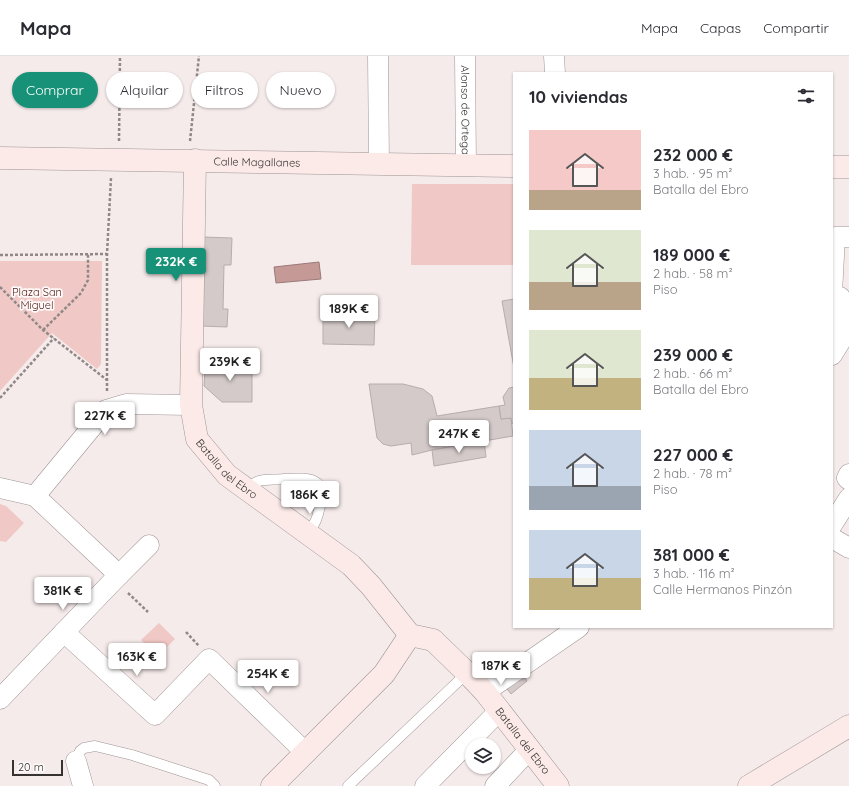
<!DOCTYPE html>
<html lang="es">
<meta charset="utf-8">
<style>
body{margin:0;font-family:Quicksand,sans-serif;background:#f7f7f7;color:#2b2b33;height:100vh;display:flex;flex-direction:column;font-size:15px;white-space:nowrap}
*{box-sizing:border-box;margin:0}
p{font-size:13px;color:#7c7c81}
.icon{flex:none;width:22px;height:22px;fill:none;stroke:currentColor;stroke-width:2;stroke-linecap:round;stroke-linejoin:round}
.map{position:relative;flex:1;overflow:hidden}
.sheet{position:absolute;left:513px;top:16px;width:320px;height:556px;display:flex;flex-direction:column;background:#fff;border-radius:0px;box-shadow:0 1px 3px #0004}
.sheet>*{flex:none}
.top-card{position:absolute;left:12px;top:16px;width:380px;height:36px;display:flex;gap:8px}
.controls{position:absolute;left:465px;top:682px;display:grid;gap:8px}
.controls a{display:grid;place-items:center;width:36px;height:36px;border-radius:50%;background:#fff;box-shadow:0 1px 3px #0004;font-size:20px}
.scale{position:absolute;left:12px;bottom:10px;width:51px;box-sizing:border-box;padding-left:4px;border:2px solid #363232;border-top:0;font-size:11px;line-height:14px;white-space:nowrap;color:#363232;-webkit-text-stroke:3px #fefaf9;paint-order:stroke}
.price{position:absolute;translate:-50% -34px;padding:0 9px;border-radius:4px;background:#fff;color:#222;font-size:13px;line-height:26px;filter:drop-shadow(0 1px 2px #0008)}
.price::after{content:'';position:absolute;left:50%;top:24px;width:12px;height:9px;margin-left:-6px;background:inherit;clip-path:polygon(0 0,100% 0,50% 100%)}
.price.selected{background:#179278;color:#fff}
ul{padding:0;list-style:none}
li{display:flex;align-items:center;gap:12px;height:100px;padding:0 16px}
li span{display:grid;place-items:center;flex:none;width:112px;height:80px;border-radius:0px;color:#555}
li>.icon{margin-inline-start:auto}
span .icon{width:48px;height:48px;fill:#fffc;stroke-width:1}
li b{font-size:17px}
h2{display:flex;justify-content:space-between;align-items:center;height:48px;padding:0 16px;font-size:17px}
.chip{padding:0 14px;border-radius:18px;background:#fff;box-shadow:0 1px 3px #0004;font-size:14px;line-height:36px}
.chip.selected{background:#179278;color:#fff}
header{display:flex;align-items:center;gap:24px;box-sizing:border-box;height:56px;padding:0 20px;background:#fff;border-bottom:1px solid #e1e1e2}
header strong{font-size:19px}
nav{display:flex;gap:22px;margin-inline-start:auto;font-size:14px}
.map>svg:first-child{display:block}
.green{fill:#f0c8c5}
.water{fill:#c59996;stroke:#9a7a78}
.building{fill:#d4cac9;stroke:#b7adac}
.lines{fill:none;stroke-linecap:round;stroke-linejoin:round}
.lane-casing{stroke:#9f9594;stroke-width:11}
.street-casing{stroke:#9f9594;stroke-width:21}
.secondary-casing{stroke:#9f9594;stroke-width:23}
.path{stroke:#8f8887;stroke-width:2.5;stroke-dasharray:3 2;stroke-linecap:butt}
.lane{stroke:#fff;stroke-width:10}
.street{stroke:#fff;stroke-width:20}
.secondary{stroke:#fbeae8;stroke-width:22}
.labels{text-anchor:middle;stroke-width:3.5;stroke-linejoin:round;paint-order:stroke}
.street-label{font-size:11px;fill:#363232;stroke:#fefaf9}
.park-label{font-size:11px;fill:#541d1c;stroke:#fefaf9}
</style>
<header>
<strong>Mapa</strong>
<nav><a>Mapa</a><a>Capas</a><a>Compartir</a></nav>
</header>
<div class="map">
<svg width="849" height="730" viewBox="0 0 849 730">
<rect width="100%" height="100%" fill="#f5ebea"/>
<g class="green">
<path d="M412,128H514V209H411Z"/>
<path d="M0,205H102L101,308L97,313L52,277L0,335Z"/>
<path d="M0,448L6,450L24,467L6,486L0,485Z"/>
<path d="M159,567L175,583L158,600L141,584Z"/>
</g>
<path class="water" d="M319,206L321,223L276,227L274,211Z"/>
<g class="building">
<path d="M203,181L232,182L231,209H224L223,253H228L227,271L201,270Z"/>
<path d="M514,243V312L502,245Z"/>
<path d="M323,258H375L374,289L323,288Z"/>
<path d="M218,303H236V313H252V346H222L204,330L205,315H218Z"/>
<path d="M369,328H403L423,333L432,340L437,360L499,350L501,363L511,362L513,380L432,394L412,399L411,387L391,390L383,388L377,382Z"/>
<path d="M514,331V367L512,368L511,362L501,363L499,350L505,349L503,341L509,332Z"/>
<path d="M484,385L486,401L434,410L432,394Z"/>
<path d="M520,615L527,625L511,638L503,628Z"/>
</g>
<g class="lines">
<g class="lane-casing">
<g id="lane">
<path d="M245,433C250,430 254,427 259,425C266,423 276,424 284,423C304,422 329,419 320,450C317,463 316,467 307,477"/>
<path d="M76,705L80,695L84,692L95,690L132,699L209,724L215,730"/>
<path d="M348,730L467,617"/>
</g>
</g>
<g class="street-casing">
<g id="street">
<path d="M378,0L379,107"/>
<path id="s1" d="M465,0L466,109"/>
<path d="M554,0L555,17"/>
<path d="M832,237L835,181H849"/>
<path d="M832,299L840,286V241"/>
<path d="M849,418L847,422L849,424"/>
<path d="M0,432L35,440L119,519"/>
<path d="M35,440L106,354L126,348L191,349"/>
<path d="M832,469L849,442"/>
<path d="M832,482L849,492"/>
<path d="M64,576L155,659L209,603L306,697"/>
<path d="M485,636L579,571"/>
<path d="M0,643L114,524L149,489"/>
<path d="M76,705L83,730"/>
<path d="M425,730L499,655"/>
<path d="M495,730L530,693"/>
</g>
</g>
<g class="secondary-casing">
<g id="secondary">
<path id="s2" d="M0,102L514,110"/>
<path id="s3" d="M195,104L191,349L197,383L227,419L351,509L371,530L410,579L433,584L467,617L485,636L558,730"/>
<path d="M832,111H849"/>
<path d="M272,730L384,618L410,579"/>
<path d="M749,730L849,670"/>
</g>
</g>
<g class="path">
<path d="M119,85L120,0"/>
<path d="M190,85L199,0"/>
<path d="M0,199L107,198"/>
<path d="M0,231L43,274L107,324"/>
<path d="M43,274L81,237L88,224V198"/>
<path d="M107,335V198L111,122"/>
<path d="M0,342L54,282"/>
<path d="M128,537L148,556"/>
<path d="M186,576L199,590"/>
</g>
<use href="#lane" class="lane"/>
<use href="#street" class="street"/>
<use href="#secondary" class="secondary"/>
</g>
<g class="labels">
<g class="street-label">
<text dy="4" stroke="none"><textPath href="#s1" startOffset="54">Alonso de Ortega</textPath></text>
<text dy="4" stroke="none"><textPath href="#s2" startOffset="257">Calle Magallanes</textPath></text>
<text dy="4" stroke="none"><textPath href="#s3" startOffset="322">Batalla del Ebro</textPath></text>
<text dy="4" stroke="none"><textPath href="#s3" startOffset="730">Batalla del Ebro</textPath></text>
</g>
<g class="park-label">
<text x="37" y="240">Plaza San<tspan x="37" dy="13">Miguel</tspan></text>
</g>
</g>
</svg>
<div class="controls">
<a><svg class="icon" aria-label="layers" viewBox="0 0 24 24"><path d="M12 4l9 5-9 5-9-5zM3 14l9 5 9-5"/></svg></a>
</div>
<div class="scale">20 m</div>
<b class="price selected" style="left:176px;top:226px">232K €</b>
<b class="price" style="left:349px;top:273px">189K €</b>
<b class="price" style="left:230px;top:326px">239K €</b>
<b class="price" style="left:105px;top:380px">227K €</b>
<b class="price" style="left:459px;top:398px">247K €</b>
<b class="price" style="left:310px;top:459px">186K €</b>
<b class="price" style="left:63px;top:555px">381K €</b>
<b class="price" style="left:137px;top:621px">163K €</b>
<b class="price" style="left:501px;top:630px">187K €</b>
<b class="price" style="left:268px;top:638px">254K €</b>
<div class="top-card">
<a class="chip selected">Comprar</a>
<a class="chip">Alquilar</a>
<a class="chip">Filtros</a>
<a class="chip">Nuevo</a>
</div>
<section class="sheet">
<h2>10 viviendas<svg class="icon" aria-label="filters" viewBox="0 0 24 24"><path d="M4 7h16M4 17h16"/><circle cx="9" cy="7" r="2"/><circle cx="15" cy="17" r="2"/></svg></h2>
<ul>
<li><span style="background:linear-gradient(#f6c9c9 75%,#b9a48a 0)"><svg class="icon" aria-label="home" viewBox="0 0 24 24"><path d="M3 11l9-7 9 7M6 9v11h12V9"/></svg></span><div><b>232 000 €</b><p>3 hab. · 95 m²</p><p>Batalla del Ebro</p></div></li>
<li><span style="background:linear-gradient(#dfe7d0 65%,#b9a48a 0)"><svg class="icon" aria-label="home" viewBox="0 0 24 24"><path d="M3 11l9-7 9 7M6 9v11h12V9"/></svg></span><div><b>189 000 €</b><p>2 hab. · 58 m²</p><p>Piso</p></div></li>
<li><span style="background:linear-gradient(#dfe7d0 60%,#c2b280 0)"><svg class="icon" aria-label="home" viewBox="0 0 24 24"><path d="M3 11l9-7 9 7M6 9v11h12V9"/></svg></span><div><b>239 000 €</b><p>2 hab. · 66 m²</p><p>Batalla del Ebro</p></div></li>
<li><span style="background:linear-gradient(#c9d6e8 70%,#9aa5b1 0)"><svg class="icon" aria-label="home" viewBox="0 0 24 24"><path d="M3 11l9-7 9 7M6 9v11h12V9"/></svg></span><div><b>227 000 €</b><p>2 hab. · 78 m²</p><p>Piso</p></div></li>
<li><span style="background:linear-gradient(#c9d6e8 60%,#c2b280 0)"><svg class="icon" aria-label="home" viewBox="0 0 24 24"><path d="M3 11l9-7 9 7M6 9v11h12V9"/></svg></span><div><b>381 000 €</b><p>3 hab. · 116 m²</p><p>Calle Hermanos Pinzón</p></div></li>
</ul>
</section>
</div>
